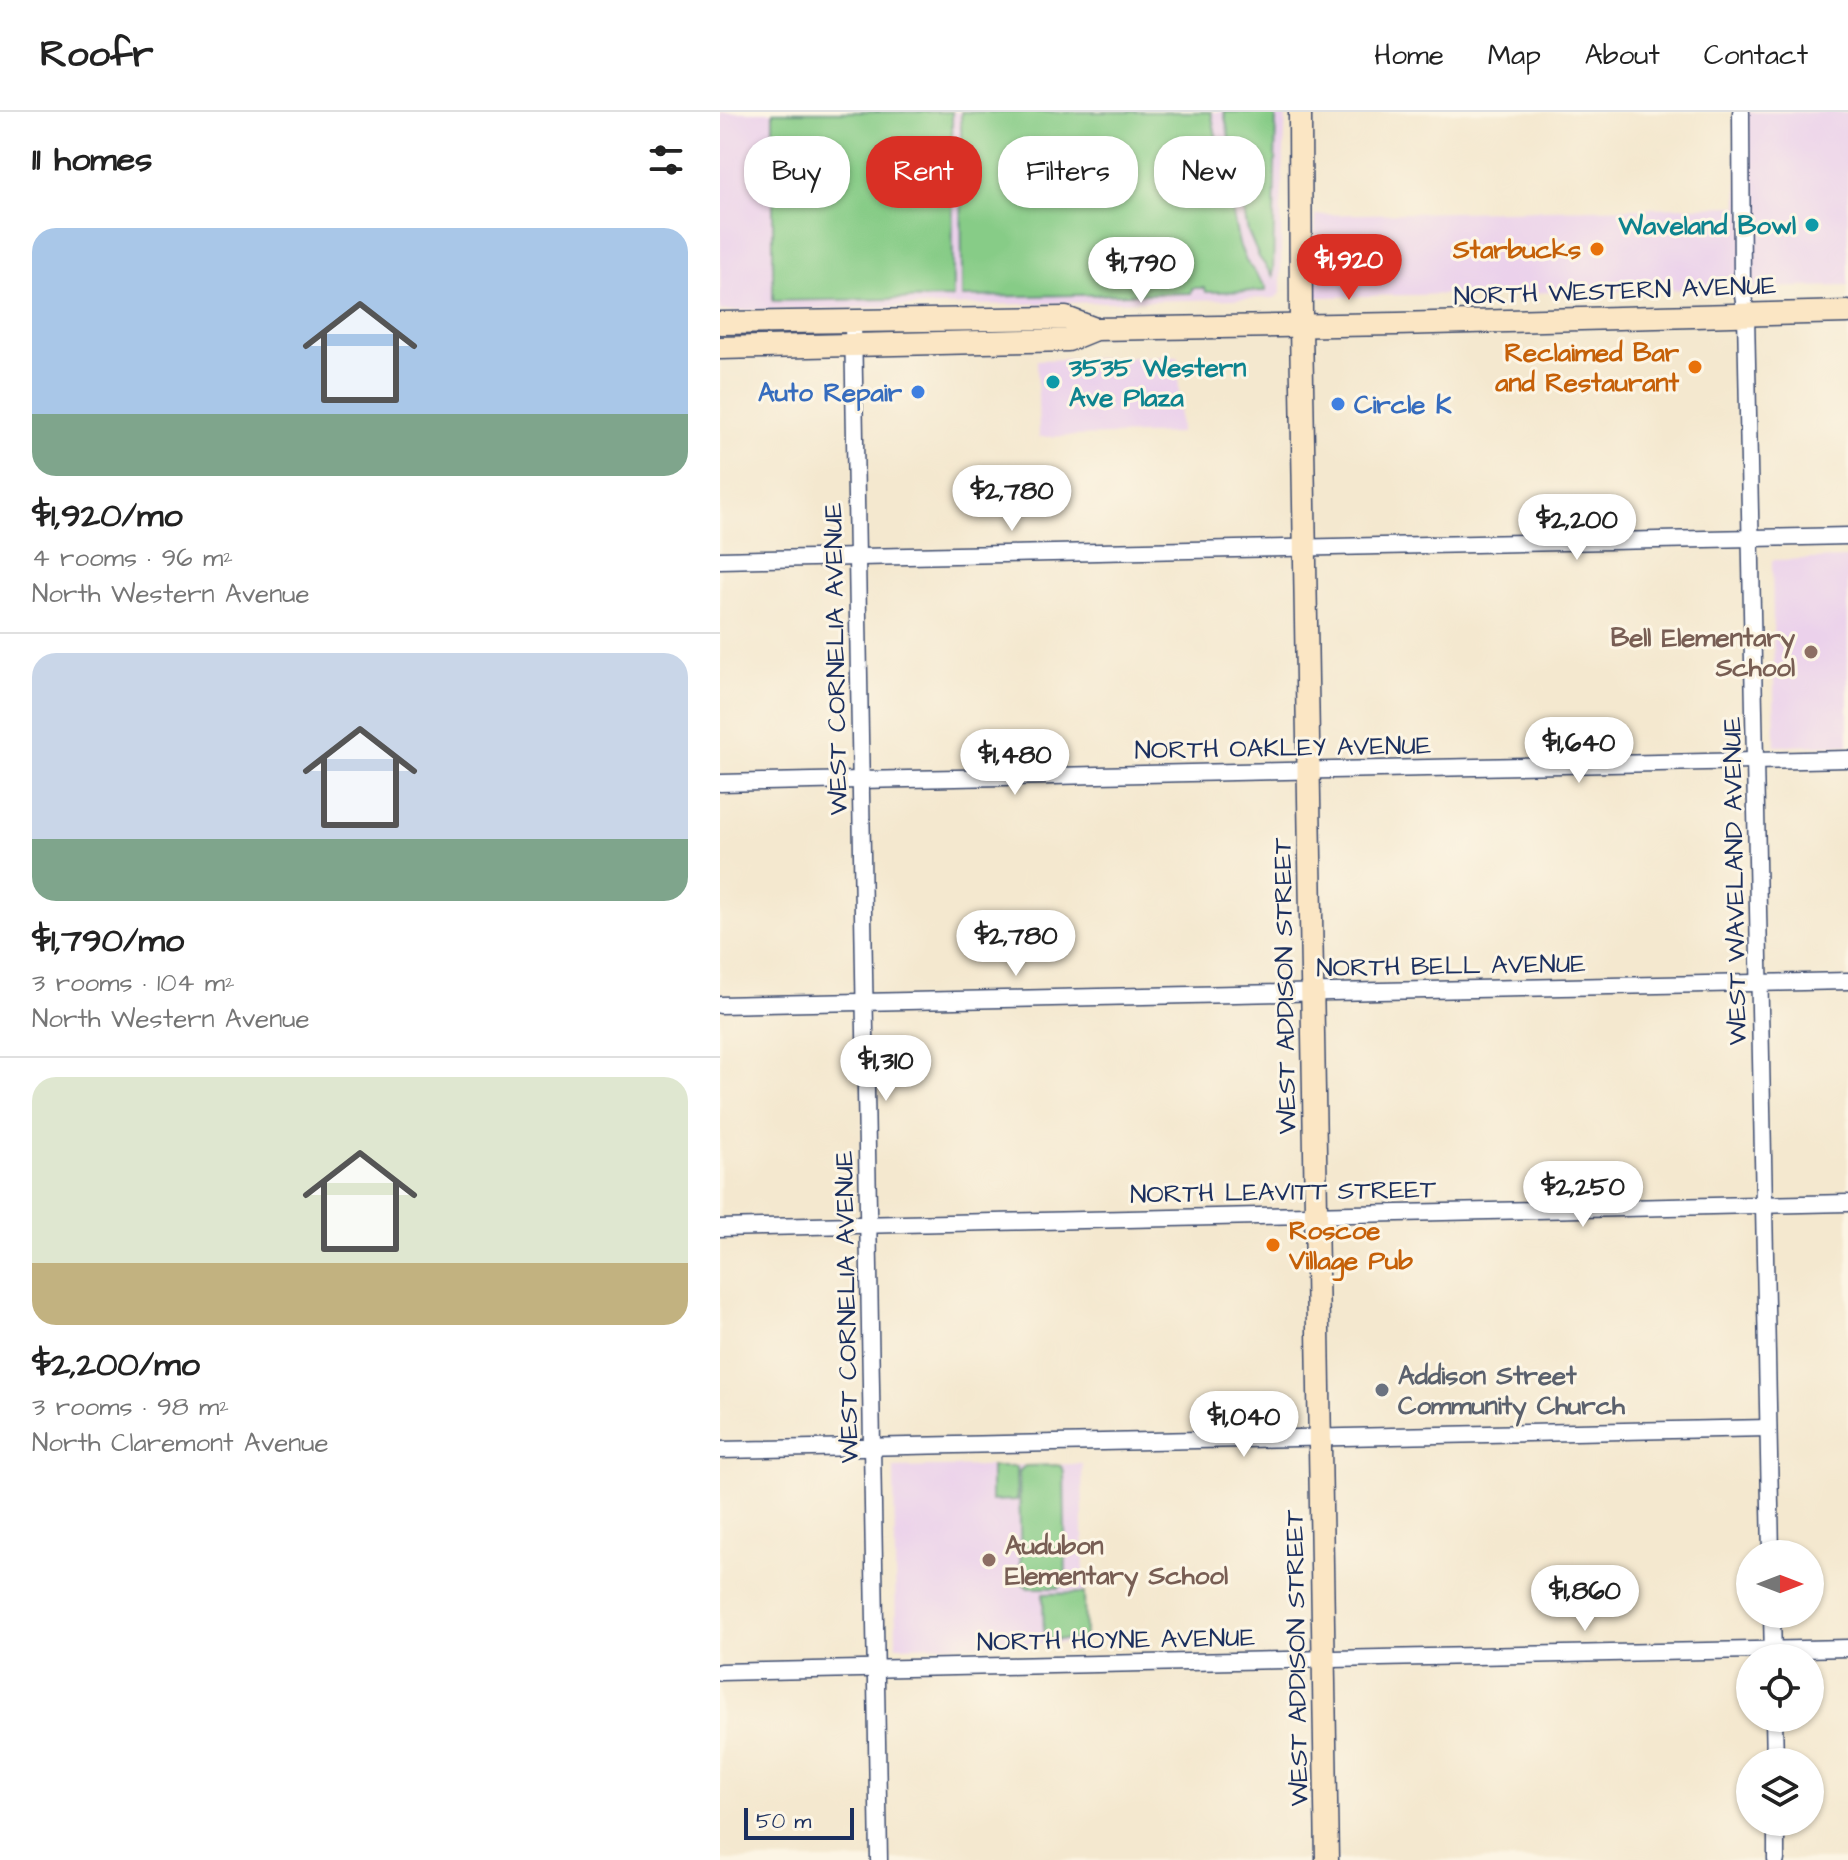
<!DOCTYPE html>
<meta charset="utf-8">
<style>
body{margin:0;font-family:"Architects Daughter",sans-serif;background:#f2f2f2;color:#222;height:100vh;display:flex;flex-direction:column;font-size:30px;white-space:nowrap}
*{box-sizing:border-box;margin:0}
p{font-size:26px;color:#767676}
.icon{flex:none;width:44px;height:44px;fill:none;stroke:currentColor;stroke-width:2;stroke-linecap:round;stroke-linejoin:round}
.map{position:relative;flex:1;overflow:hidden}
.details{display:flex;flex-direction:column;background:#fff;width:720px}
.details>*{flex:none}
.hud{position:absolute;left:24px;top:24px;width:760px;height:72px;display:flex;gap:16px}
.needle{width:52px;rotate:90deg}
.controls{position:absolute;left:1016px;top:1428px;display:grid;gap:16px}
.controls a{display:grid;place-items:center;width:88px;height:88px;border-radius:50%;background:#fff;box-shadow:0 2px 6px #0004;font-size:40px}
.scale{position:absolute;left:24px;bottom:20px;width:110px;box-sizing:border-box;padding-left:8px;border:4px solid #1b2f5e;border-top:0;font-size:22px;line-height:28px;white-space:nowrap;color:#1b2f5e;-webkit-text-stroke:6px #fcf5e5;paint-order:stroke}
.price{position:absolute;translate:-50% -68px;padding:0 18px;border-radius:28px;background:#fff;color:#222;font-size:26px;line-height:52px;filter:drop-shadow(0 2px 4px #0008)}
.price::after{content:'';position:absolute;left:50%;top:48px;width:24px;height:18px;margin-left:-12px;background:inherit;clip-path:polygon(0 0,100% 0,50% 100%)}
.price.selected{background:#d93025;color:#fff}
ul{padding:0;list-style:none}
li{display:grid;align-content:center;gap:16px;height:424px;padding:0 32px}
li+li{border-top:2px solid #e0e0e0}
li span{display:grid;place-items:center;height:248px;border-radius:24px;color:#555}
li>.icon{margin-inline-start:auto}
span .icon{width:144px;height:144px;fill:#fffc;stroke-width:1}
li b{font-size:34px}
h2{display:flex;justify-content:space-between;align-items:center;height:96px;padding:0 32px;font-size:34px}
.tag{padding:0 28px;border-radius:32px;background:#fff;box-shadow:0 2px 6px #0004;font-size:28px;line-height:72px}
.tag.selected{background:#d93025;color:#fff}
header{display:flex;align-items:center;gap:48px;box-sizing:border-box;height:112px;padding:0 40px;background:#fff;border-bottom:2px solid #e0e0e0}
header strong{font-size:38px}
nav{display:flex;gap:44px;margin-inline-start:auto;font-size:28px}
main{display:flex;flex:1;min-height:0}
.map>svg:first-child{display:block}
.built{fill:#ebd1eb}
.green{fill:#87cc87;stroke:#517e72;stroke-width:2}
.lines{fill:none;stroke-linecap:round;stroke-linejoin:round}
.street-casing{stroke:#3c4b6f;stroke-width:19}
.secondary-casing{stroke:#3c4b6f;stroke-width:25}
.street{stroke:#fff;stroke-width:16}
.secondary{stroke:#fbe6c4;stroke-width:22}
.culture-dot{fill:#0f9aa8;stroke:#fcf5e5;stroke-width:3}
.food-dot{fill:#e8710a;stroke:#fcf5e5;stroke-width:3}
.shop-dot{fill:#3f7fe0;stroke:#fcf5e5;stroke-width:3}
.education-dot{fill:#8d6e63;stroke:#fcf5e5;stroke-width:3}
.worship-dot{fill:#6b7280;stroke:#fcf5e5;stroke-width:3}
.labels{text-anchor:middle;stroke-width:6;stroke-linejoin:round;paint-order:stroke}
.culture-label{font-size:26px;font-weight:bold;fill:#0d838f;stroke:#fcf5e5;text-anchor:end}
.food-label{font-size:26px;font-weight:bold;fill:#c56008;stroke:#fcf5e5;text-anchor:end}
.street-label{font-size:26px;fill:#1b2f5e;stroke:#fcf5e5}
.shop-label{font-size:26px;font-weight:bold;fill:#366cbe;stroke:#fcf5e5;text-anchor:end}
.education-label{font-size:26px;font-weight:bold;fill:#785e54;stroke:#fcf5e5;text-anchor:end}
.worship-label{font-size:26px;font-weight:bold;fill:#5b616d;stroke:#fcf5e5;text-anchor:start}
</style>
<header>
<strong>Roofr</strong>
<nav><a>Home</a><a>Map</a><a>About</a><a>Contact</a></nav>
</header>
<main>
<section class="details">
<h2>11 homes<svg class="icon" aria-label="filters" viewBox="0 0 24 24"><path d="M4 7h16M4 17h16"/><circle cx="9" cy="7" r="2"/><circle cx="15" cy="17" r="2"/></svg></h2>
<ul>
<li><span style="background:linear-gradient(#a9c7e8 75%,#7fa58c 0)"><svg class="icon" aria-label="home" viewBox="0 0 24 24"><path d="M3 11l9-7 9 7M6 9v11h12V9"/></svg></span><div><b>$1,920/mo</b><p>4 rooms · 96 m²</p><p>North Western Avenue</p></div></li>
<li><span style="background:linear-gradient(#c9d6e8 75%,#7fa58c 0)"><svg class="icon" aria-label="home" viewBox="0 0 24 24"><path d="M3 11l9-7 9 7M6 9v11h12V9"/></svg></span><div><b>$1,790/mo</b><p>3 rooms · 104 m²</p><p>North Western Avenue</p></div></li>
<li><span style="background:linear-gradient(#dfe7d0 75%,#c2b280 0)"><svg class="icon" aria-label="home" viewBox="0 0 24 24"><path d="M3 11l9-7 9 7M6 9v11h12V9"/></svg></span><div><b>$2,200/mo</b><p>3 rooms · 98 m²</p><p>North Claremont Avenue</p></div></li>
</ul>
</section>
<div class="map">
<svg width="1128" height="1748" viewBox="0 0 1128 1748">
<rect width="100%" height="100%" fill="#fcf5e5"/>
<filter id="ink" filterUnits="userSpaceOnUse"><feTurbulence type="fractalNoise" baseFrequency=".0125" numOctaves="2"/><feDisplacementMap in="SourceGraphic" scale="16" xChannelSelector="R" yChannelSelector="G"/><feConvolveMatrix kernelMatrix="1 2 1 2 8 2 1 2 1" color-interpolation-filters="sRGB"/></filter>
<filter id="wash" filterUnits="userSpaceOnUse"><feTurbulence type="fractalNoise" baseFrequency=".006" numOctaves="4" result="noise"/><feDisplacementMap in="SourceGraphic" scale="32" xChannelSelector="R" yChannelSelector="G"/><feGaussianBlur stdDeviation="1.8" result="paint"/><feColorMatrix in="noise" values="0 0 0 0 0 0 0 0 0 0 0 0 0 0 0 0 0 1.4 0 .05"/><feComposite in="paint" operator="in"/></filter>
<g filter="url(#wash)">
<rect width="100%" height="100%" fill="#f4e8cf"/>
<g class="built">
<path d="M0,0H566L561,97V181L555,186L0,199Z"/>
<path d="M1018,0H1128V174L596,185L595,103L1018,94Z"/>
<path d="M458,244L460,321L319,325L317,248Z"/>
<path d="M1128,446V633L1055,634L1052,448Z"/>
<path d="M362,1352L365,1531L176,1534L174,1356Z"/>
</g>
<g class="green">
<path d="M53,0H232L233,186L53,189Z"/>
<path d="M241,0H491L519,132L526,149L546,175V179L486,180L485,176H472L471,181L242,185Z"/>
<path d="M504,0H556L553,164L539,145L528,120Z"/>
<path d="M339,1353L343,1357L344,1361L346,1469L339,1476H308L301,1470L299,1362L300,1358L305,1354Z"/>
<path d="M271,1355H296L297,1388L271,1389Z"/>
<path d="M364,1481L365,1527L324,1528L323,1482Z"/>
</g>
</g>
<g filter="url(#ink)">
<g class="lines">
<g class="street-casing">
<g id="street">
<path d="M1021,0L1022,177L1026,202L1051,1442"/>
<path d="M133,209L159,1748"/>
<path d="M0,448L1128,424"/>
<path d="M0,671L1128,647"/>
<path d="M0,893L1128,869"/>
<path d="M0,1116L1128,1091"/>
<path d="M0,1338L1048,1316"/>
<path d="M1052,1502L1053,1546"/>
<path d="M0,1560L1128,1536"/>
<path d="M1054,1606L1055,1650"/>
<path d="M1056,1710V1748"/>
</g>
</g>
<g class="secondary-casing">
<g id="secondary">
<path d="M580,0L581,214L607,1748"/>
<path d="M0,211L346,206L375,217L677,212L1128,200"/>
<path d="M0,236L348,228L375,217"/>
</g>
</g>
<use href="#street" class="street"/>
<use href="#secondary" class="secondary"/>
</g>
</g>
<g class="culture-dot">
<circle cx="1092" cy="113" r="8"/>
<circle cx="333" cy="270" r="8"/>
</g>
<g class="food-dot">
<circle cx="877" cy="137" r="8"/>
<circle cx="975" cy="255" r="8"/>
<circle cx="553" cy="1133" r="8"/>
</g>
<g class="shop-dot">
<circle cx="198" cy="280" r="8"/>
<circle cx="618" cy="292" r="8"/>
</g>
<g class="education-dot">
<circle cx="1091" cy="540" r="8"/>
<circle cx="269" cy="1448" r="8"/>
</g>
<circle class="worship-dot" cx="662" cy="1278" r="8"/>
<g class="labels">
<g class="culture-label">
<text x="1076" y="122">Waveland Bowl</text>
<text x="349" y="264" text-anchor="start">3535 Western<tspan x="349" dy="30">Ave Plaza</tspan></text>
</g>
<g class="food-label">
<text x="861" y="146">Starbucks</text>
<text x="959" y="249">Reclaimed Bar<tspan x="959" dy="30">and Restaurant</tspan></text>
<text x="569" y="1127" text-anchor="start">Roscoe<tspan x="569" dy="30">Village Pub</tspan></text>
</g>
<g class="street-label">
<text transform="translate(895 178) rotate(-2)" y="9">NORTH WESTERN AVENUE</text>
<text transform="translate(115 547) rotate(-91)" y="9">WEST CORNELIA AVENUE</text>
<text transform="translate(563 635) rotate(-1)" y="9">NORTH OAKLEY AVENUE</text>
<text transform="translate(1014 769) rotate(-91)" y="9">WEST WAVELAND AVENUE</text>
<text transform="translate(731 853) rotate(-1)" y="9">NORTH BELL AVENUE</text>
<text transform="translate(564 874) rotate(-91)" y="9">WEST ADDISON STREET</text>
<text transform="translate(563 1079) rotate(-1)" y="9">NORTH LEAVITT STREET</text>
<text transform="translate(126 1195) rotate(-91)" y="9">WEST CORNELIA AVENUE</text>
<text transform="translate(396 1527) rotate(-1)" y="9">NORTH HOYNE AVENUE</text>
<text transform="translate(576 1546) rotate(-91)" y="9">WEST ADDISON STREET</text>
</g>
<g class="shop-label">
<text x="182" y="289">Auto Repair</text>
<text x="634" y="301" text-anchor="start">Circle K</text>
</g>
<g class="education-label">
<text x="1075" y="534">Bell Elementary<tspan x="1075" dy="30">School</tspan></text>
<text x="285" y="1442" text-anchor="start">Audubon<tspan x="285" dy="30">Elementary School</tspan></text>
</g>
<g class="worship-label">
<text x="678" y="1272">Addison Street<tspan x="678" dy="30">Community Church</tspan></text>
</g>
</g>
</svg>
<div class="controls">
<a><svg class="needle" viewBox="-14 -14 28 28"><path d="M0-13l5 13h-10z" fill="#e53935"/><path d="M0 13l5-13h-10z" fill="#767676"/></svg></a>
<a><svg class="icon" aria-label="locate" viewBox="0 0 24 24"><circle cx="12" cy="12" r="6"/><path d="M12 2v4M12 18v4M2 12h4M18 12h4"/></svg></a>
<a><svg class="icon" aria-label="layers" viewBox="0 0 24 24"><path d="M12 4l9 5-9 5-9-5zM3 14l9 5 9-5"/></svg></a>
</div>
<div class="scale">50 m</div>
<b class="price selected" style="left:629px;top:190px">$1,920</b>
<b class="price" style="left:421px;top:193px">$1,790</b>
<b class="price" style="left:292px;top:421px">$2,780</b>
<b class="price" style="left:857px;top:450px">$2,200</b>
<b class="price" style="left:859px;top:673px">$1,640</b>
<b class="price" style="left:295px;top:685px">$1,480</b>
<b class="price" style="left:296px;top:866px">$2,780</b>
<b class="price" style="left:166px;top:991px">$1,310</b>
<b class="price" style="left:863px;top:1117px">$2,250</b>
<b class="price" style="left:524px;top:1347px">$1,040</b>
<b class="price" style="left:865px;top:1521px">$1,860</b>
<div class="hud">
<a class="tag">Buy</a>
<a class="tag selected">Rent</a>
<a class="tag">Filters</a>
<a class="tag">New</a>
</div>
</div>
</main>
